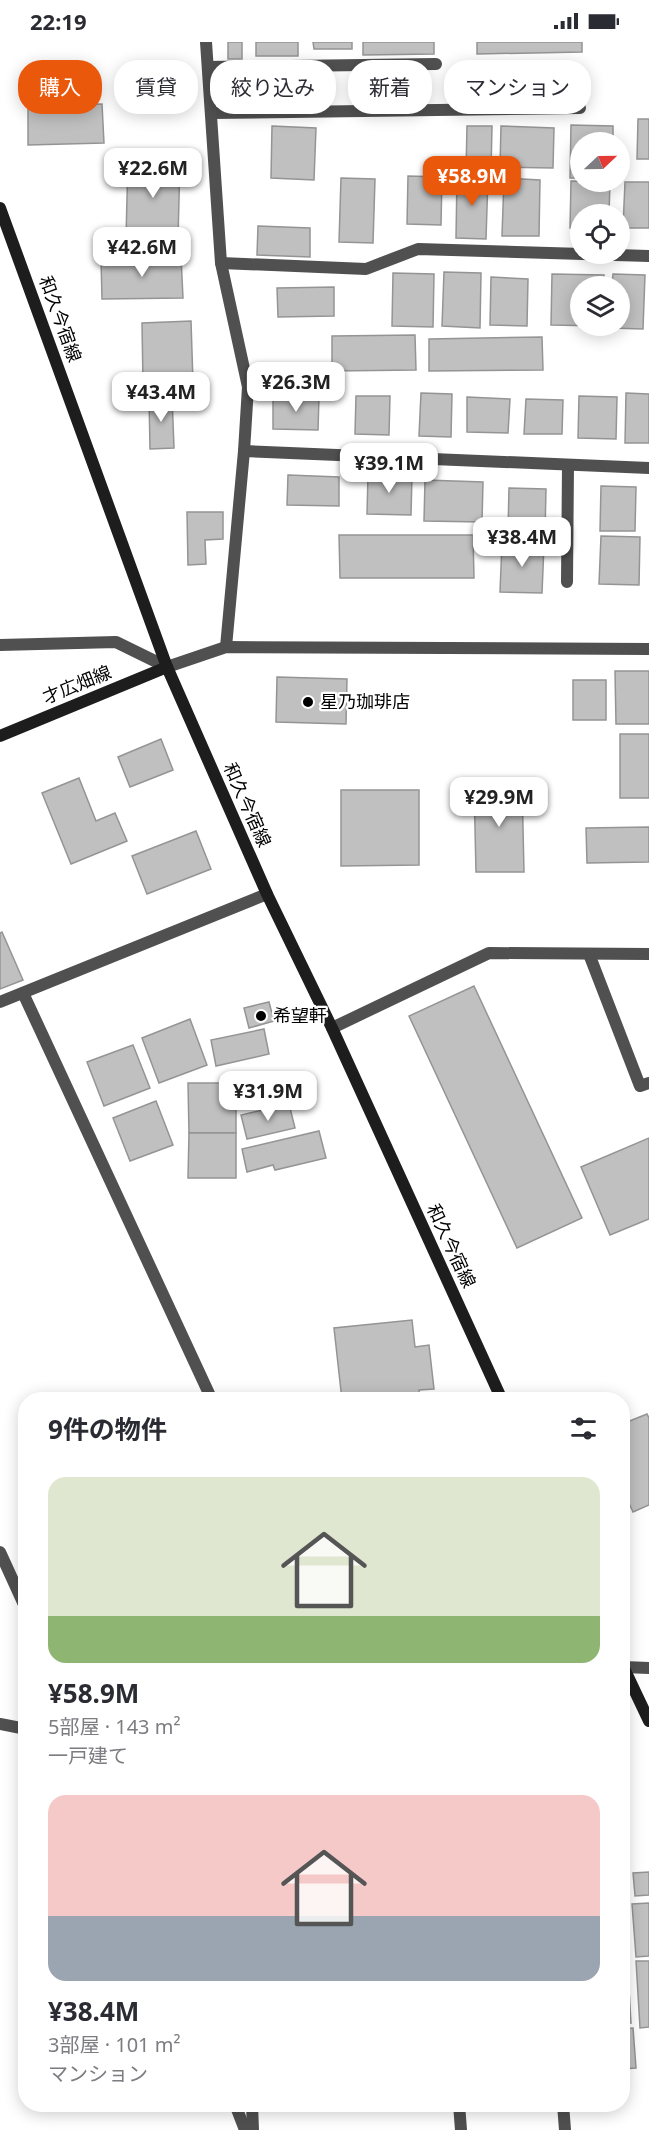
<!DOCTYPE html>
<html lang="ja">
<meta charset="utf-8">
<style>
body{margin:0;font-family:"Noto Sans","Noto Sans JP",sans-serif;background:#f7f7f7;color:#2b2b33;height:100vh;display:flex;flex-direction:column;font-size:22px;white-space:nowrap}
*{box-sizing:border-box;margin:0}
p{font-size:20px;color:#7c7c81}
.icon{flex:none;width:33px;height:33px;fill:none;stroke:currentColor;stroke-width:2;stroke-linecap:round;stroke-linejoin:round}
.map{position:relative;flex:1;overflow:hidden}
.side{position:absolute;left:18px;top:1350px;width:612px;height:720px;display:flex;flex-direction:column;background:#fff;border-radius:24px;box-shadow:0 3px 15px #0003}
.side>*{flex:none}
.guide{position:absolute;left:18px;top:18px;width:614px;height:54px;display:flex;gap:12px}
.needle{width:39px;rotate:68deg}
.controls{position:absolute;left:570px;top:90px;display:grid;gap:12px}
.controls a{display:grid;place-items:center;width:60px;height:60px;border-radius:50%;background:#fff;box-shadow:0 3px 15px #0003;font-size:30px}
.price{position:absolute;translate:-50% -51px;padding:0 14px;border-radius:12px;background:#fff;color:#222;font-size:20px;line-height:39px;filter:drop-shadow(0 2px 3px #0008)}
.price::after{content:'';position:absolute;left:50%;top:36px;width:18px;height:14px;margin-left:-9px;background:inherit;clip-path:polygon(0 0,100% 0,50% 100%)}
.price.current{background:#ea580c;color:#fff}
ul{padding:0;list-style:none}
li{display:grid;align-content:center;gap:12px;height:318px;padding:0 30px}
li span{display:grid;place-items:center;height:186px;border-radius:18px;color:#555}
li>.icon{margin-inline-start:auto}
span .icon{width:108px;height:108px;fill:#fffc;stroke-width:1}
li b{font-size:26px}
h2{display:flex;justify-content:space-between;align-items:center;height:72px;padding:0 30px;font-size:26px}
.chip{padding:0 21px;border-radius:24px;background:#fff;box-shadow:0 3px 15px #0003;font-size:21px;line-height:54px}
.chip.current{background:#ea580c;color:#fff}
.status{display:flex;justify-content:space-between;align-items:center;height:42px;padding:0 30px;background:#fff;direction:ltr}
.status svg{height:16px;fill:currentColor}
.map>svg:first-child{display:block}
.building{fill:#c0c0c0;stroke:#949494;stroke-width:1.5}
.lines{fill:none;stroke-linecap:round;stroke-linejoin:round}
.lane{stroke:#505050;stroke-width:12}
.street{stroke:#505050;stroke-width:12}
.secondary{stroke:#1d1d1d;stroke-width:12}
.poi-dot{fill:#000;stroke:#fff;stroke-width:2}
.labels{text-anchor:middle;stroke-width:4.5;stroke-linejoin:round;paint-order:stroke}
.street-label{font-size:18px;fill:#000;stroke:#fff}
.poi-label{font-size:18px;fill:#000;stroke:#fff;text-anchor:start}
</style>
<div class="status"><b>22:19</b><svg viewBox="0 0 49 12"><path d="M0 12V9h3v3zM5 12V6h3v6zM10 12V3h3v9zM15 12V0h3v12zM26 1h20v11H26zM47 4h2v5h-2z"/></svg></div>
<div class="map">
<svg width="649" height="2088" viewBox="0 0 649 2088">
<rect width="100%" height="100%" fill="#fff"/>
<g class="building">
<rect x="228" y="0" width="14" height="17"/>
<rect x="256" y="0" width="42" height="14"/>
<path d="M313,0H352V7H314Z"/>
<path d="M363,0H434V12L363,13Z"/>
<path d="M477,0H582V10L477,12Z"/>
<path d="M505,26L507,57L479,58L477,28Z"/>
<path d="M102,62L104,101L28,103V64Z"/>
<path d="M638,77H649V117H637Z"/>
<path d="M571,83L613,84V100H580V136H570Z"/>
<path d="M272,84L316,86L314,138L271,136Z"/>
<path d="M467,84H492L491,131L466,130Z"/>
<path d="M501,84L554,86L553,126L500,125Z"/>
<path d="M128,118L180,119L178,196L126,195Z"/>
<path d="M408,134L442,135L441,183L407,182Z"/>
<path d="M457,134L488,135L486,197L456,196Z"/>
<path d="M341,136L375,137L373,201L339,200Z"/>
<path d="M504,136L540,138L539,194H502Z"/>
<path d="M571,139L610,140L609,172H580V187L570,186Z"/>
<path d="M625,140H649V186H623Z"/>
<path d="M258,184L310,186V215L257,213Z"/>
<path d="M181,215L183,256L102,257L101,217Z"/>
<path d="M444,230L481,231L480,286L442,284Z"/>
<path d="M393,231L434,232L433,285L392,284Z"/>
<path d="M552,232L604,233V244H580V284H602L551,283Z"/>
<path d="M613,232L645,233L643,287L611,286L612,284H620V244H612Z"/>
<path d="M491,235L528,237L527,284L490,283Z"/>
<path d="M334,245V274L278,275L277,246Z"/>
<path d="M191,279L193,340L143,341L142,281Z"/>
<path d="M415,293L416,328L332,329V294Z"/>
<path d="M542,295L543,328L429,329V297Z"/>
<path d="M421,351L452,352L451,395L419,394Z"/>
<path d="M626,351L649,352V401H625Z"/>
<path d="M172,354L174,406L150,407L149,355Z"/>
<path d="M273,354L319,355L318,388L273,387Z"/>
<path d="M356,354H390L389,393L355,392Z"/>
<path d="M579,354L617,355L616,397L578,396Z"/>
<path d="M467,355L510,357L508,391L467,390Z"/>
<path d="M526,357L563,358L562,392H524Z"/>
<path d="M368,432L412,433L411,473L367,472Z"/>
<path d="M288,433L339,435V464L287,463Z"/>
<path d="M425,438L483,440L482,480L424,479Z"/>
<path d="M601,444L636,445L635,489H600Z"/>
<path d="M509,446L546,447L545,491L508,490Z"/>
<path d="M187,470H223V497L205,498L206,522L188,523Z"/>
<path d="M339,493H473L474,536H340Z"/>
<path d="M601,494L640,495L639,543L599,542Z"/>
<path d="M502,501L544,503L542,551L500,550Z"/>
<path d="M615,629H649V682H616Z"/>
<path d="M277,635L347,637L346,682L276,680Z"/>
<rect x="573" y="638" width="33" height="40"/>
<rect x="620" y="692" width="29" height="64"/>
<path d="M161,697L173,728L130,745L118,715Z"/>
<path d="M79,736L96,779L115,771L127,799L71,822L42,751Z"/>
<path d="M474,742H522L524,830H476Z"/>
<path d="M341,748H419V823L341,824Z"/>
<path d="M649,785V820L587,821L586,786Z"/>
<path d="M196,789L211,827L147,852L132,814Z"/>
<path d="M2,890L23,938L0,947V891Z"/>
<path d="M474,944L582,1176L517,1206L409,974Z"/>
<path d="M269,960L274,979L249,986L244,966Z"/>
<path d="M190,977L207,1023L159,1041L142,996Z"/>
<path d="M264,987L269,1012L216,1024L211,998Z"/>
<path d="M133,1003L150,1046L104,1064L87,1020Z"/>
<path d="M188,1041H236V1091H189Z"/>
<path d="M156,1059L173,1103L130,1119L113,1076Z"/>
<path d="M289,1062L295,1086L247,1097L241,1073Z"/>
<path d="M319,1089L326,1116L275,1128L273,1123L247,1130L242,1107Z"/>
<path d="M189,1091H236V1136H188Z"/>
<path d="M649,1096V1177L610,1193L581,1125Z"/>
<path d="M412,1278L415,1305L429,1303L434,1347L419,1348L420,1358H342L334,1286Z"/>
<path d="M647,1372L649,1376V1463L633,1470L622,1446V1382Z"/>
<path d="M649,1830V1853L635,1854L633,1831Z"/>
<path d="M622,1852L626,1898H622Z"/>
<path d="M649,1861V1914L636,1915L632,1862Z"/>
<path d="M627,1913L631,1981L622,1982V1914Z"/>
<path d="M636,1919H649V1985L640,1986Z"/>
<path d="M633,1986L636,2026L622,2027V1987Z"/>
</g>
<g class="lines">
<g class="lane">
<path d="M208,25L436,22"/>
<path d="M211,71L580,66"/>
<path d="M589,912L640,1044L649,1041"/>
<path d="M332,986L489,911L649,912"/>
</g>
<g class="street">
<path d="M206,0L221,221L248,345L244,409L226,605"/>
<path d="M221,221L366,227L418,207L649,214"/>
<path d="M244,409L649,426"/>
<path d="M567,540L568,423"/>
<path d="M0,603L116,600L167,625L226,605L649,607"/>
<path d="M23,951L212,1358"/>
<path d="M0,960L267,852"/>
<path d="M0,1510L26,1567"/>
<path d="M624,1625L649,1626"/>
<path d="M0,1682L26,1687"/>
<path d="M235,2062L245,2088"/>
<path d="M252,2062L253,2088"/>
<path d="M459,2062L461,2088"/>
<path d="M563,2062L565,2088"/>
</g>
<g class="secondary">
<path d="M0,166L167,625L267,852L332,986L502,1358"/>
<path d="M0,694L167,625"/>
<path d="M622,1622L649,1679"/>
</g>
</g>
<g class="poi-dot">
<circle cx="308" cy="660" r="6"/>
<circle cx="261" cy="974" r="6"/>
</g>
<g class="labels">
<g class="street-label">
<text transform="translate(60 277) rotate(70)" y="6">和久今宿線</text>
<text transform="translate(77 643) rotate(-22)" y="6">才広畑線</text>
<text transform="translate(247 763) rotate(66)" y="6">和久今宿線</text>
<text transform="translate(451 1204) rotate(65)" y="6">和久今宿線</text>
</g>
<g class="poi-label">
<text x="320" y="666">星乃珈琲店</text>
<text x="273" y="980">希望軒</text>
</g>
</g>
</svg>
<div class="controls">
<a><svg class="needle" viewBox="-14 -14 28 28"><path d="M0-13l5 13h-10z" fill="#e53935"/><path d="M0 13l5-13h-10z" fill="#7c7c81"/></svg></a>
<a><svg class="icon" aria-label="locate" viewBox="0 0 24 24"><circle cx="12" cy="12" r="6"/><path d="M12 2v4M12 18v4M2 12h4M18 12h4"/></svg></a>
<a><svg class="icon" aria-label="layers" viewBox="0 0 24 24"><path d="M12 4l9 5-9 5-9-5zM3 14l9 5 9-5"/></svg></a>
</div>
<b class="price" style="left:153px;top:157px">¥22.6M</b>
<b class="price current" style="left:472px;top:165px">¥58.9M</b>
<b class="price" style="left:142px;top:236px">¥42.6M</b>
<b class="price" style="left:296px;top:371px">¥26.3M</b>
<b class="price" style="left:161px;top:381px">¥43.4M</b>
<b class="price" style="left:389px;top:452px">¥39.1M</b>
<b class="price" style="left:522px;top:526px">¥38.4M</b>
<b class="price" style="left:499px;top:786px">¥29.9M</b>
<b class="price" style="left:268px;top:1080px">¥31.9M</b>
<div class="guide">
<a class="chip current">購入</a>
<a class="chip">賃貸</a>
<a class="chip">絞り込み</a>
<a class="chip">新着</a>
<a class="chip">マンション</a>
</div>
<section class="side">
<h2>9件の物件<svg class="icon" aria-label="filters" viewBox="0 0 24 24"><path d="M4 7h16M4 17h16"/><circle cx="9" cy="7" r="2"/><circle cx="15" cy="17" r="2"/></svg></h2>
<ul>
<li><span style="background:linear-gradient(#dfe7d0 75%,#8fb573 0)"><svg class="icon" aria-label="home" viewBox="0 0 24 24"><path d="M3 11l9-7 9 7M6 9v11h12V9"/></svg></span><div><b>¥58.9M</b><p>5部屋 · 143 m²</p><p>一戸建て</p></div></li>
<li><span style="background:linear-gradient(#f6c9c9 65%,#9aa5b1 0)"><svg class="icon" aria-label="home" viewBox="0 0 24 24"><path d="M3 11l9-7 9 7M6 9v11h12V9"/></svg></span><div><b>¥38.4M</b><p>3部屋 · 101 m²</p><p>マンション</p></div></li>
</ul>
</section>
</div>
